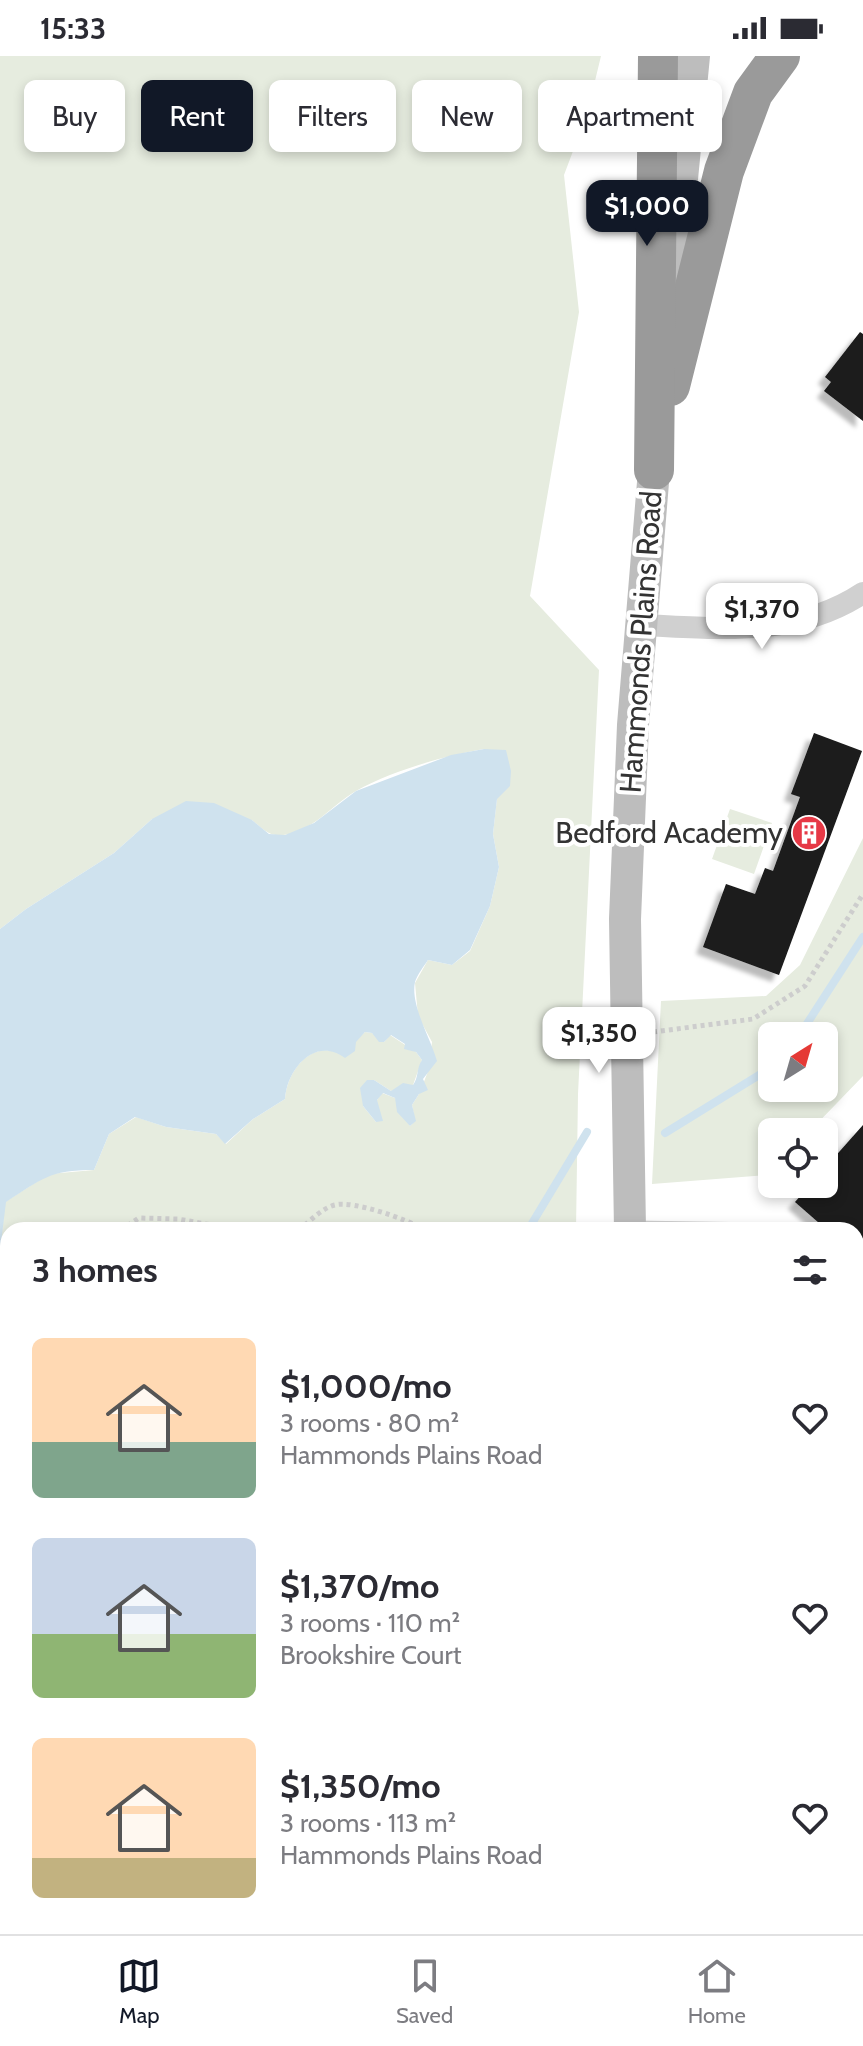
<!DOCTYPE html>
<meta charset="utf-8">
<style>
body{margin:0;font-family:Cabin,sans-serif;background:#f2f2f3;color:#2b2b33;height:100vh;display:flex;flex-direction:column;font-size:30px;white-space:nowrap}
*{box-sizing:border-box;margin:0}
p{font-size:26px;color:#7c7c81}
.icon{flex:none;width:44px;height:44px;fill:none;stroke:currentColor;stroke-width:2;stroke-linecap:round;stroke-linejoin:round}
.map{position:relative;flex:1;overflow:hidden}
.drawer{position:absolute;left:0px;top:1166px;width:864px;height:712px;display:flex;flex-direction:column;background:#fff;border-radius:24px 24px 0 0;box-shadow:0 4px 12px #0003}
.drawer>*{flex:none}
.banner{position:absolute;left:24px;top:24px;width:816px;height:72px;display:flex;gap:16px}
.needle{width:52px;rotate:37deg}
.tools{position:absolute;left:758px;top:966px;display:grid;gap:16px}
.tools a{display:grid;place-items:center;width:80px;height:80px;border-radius:12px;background:#fff;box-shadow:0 4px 12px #0003;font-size:40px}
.price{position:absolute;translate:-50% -68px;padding:0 18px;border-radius:16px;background:#fff;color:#222;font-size:26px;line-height:52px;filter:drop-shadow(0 2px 4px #0008)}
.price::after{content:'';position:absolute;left:50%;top:48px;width:24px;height:18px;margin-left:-12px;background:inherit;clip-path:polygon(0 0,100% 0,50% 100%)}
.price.on{background:#111827;color:#fff}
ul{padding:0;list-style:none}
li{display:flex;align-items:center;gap:24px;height:200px;padding:0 32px}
li span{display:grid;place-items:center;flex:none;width:224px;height:160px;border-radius:12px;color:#555}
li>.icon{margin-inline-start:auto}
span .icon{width:96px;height:96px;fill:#fffc;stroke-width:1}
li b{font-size:34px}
h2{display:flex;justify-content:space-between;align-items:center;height:96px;padding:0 32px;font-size:34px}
.tag{padding:0 28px;border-radius:12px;background:#fff;box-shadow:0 4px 12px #0003;font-size:28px;line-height:72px}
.tag.on{background:#111827;color:#fff}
.status{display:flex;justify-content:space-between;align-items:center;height:56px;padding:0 40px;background:#fff;direction:ltr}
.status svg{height:22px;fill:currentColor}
.tab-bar{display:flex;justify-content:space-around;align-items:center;height:112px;border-top:2px solid #e1e1e2;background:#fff;font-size:22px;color:#7c7c81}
.tab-bar a{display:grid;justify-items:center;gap:4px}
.tab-bar .on{color:#111827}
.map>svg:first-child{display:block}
.green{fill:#e6ecdf;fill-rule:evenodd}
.water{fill:#cfe2ee}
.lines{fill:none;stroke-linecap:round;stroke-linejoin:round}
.stream{stroke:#cfe2ee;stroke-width:8}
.building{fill:#1a1a1a;filter:url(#shadow)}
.path{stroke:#cdcdcd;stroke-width:5;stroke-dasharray:4 4;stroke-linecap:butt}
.lane{stroke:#d0d0d0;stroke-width:11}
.street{stroke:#d0d0d0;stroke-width:22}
.secondary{stroke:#bdbdbd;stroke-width:32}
.highway{stroke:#9a9a9a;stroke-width:40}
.labels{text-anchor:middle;stroke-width:8;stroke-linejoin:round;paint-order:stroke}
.street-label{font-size:30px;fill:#333;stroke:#fff}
.poi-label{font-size:30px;fill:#333;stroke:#fff;text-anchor:end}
</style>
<div class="status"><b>15:33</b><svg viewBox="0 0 49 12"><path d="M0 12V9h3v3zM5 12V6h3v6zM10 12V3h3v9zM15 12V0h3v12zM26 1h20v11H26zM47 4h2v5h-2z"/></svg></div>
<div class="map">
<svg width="863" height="1878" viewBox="0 0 863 1878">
<defs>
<filter id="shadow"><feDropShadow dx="-7" dy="7" stdDeviation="2" flood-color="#0004"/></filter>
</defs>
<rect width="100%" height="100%" fill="#fff"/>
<g class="green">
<path d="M0,0H601L587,58L564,119L579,256L530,540L599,614L578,1038L576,1174H8V1462L0,1470V1195L5,1146L49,1118L94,1114L109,1078L136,1061L166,1071L216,1078L226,1088L253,1063L285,1043C287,1015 311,983 341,998L365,976L372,977L384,986L390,979L416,996L422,1004L413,1029L391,1035L374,1024L363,1050L376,1066L377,1044L382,1037L395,1042L410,1070L415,1065L412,1049L419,1038L429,1013L432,986L418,960L415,927L428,904L452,909L470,895L490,850L499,811L493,778L497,742L484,693C444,700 391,715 356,735C332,749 312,776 283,779C269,781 262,772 252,764L152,763L114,797L26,853L0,873Z"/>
<path d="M730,753L772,767L754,818L712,803Z"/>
<path d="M863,782V1020L809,1076H772V1114L767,1119L652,1128L661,945L766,940L800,909ZM772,980H824V1032H772Z"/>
<path d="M856,1269L863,1281V1421H856Z"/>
<path d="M0,1818L8,1821V1870H48L69,1878H0Z"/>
<path d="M153,1870H270V1878H147Z"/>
</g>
<g class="water">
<path d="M484,693L506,694L511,715L510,730L497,743L493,778L499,811L490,850L470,894L452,909L428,904C424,910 417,919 415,926C410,949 431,983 437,1005L423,1023L428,1034L419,1038L412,1049L416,1065L410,1070L397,1056L395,1042L383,1037L377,1044L383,1065L376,1066L363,1050L360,1032L367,1024H374L391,1035L403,1027L413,1029C419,1021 416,1013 422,1004L416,996L404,993L405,988L391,979L384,986H379L372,977L365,976L356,986L355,995L345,1002C315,980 287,1013 285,1043L253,1063L225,1088L216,1078L166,1071L135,1061L109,1078L94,1114C49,1114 42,1123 6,1146L0,1195V873L26,853L114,797L152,763L186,745L214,747L252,764L269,778L285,779L314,767L356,735L451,699Z"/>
<path d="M8,1462V1821L0,1818V1470Z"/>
<path d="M48,1870H153L147,1878H69Z"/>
</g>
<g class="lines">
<g class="stream">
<path d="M799,980L863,881"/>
<path d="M665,1077L772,1011"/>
<path d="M528,1174L587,1076"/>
<path d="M41,1873V1870"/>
</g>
</g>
<g class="building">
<path d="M860,276L863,278V365L824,335L831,326L825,321Z"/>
<path d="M814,677L862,695L779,919L703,891L726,828L755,838L765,812L773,815L800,741L791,738Z"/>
<path d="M863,1069V1183L856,1174H827L795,1146L811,1128H824V1113Z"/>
<path d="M856,1456H863V1547L856,1548Z"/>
<rect x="856" y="1666" width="7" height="89"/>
<path d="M863,1791V1878H798L797,1870H856V1792Z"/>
<rect x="285" y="1870" width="87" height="8"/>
</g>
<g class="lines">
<g class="path">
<path d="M653,976L753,963L805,930L863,838"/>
<path d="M121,1174L139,1162L178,1163L239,1174"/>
<path d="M299,1174C310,1165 322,1152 335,1149C353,1144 409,1164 425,1174"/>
<path d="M0,1276L8,1271"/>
<path d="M0,1861L8,1867"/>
<path d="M13,1870L24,1878"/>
</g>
<g class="lane">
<path d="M634,1170L763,1172L766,1174"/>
<path d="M856,1248L863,1247"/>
<path d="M533,1870L534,1878"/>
<path d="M412,1878L414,1870"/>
</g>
<path class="street" d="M641,569C718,572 795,582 863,537"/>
<g class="secondary">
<path d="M672,225L694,0"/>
<path d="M630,1174L625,863L633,669L656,390"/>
<path d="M649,1870V1878"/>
</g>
<g class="highway">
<path d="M670,330L724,115L753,37L780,0"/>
<path d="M654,414L658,0"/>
</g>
</g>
<defs>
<g id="building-disc" transform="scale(1.8)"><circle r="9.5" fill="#e63946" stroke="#fff"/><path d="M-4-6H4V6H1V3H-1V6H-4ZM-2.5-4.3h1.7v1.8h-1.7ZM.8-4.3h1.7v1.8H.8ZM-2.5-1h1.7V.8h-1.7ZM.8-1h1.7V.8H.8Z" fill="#fff"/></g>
</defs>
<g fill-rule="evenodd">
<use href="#building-disc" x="809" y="777"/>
</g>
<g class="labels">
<g class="street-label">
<text transform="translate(641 586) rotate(-86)" y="10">Hammonds Plains Road</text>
</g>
<g class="poi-label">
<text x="783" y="787">Bedford Academy</text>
</g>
</g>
</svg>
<div class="tools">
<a><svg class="needle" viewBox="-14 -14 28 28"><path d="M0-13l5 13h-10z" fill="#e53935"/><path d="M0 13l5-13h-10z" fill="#7c7c81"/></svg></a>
<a><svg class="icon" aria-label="locate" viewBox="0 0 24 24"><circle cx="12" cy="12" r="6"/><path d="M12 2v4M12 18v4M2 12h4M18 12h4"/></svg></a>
</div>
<b class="price on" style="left:647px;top:192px">$1,000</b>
<b class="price" style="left:762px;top:595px">$1,370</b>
<b class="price" style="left:599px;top:1019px">$1,350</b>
<div class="banner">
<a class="tag">Buy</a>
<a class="tag on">Rent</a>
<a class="tag">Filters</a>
<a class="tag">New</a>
<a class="tag">Apartment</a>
</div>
<section class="drawer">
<h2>3 homes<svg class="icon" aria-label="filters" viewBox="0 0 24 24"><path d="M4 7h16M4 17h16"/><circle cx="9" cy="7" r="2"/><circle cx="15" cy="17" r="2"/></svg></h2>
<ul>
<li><span style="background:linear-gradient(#ffd9b3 65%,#7fa58c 0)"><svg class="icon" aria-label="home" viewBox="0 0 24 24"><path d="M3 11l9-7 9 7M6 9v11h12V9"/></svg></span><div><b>$1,000/mo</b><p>3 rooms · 80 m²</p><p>Hammonds Plains Road</p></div><svg class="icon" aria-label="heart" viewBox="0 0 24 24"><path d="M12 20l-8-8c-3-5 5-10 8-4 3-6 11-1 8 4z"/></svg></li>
<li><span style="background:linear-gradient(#c9d6e8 60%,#8fb573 0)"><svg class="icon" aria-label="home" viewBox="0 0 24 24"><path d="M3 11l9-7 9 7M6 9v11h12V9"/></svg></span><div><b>$1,370/mo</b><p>3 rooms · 110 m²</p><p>Brookshire Court</p></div><svg class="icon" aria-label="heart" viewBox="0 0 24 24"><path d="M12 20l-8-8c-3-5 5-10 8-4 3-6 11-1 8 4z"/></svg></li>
<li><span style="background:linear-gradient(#ffd9b3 75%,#c2b280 0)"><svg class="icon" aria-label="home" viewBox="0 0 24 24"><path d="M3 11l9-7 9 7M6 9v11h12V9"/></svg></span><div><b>$1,350/mo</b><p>3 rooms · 113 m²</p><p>Hammonds Plains Road</p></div><svg class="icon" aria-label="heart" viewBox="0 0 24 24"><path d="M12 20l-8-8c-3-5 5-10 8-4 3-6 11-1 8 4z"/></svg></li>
</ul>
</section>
</div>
<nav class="tab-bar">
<a class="on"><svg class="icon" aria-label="map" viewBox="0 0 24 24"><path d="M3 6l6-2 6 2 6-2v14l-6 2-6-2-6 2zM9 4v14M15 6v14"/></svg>Map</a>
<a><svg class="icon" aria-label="saved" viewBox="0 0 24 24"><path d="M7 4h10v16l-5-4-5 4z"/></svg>Saved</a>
<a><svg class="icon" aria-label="home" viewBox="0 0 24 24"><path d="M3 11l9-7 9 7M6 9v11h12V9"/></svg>Home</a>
</nav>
